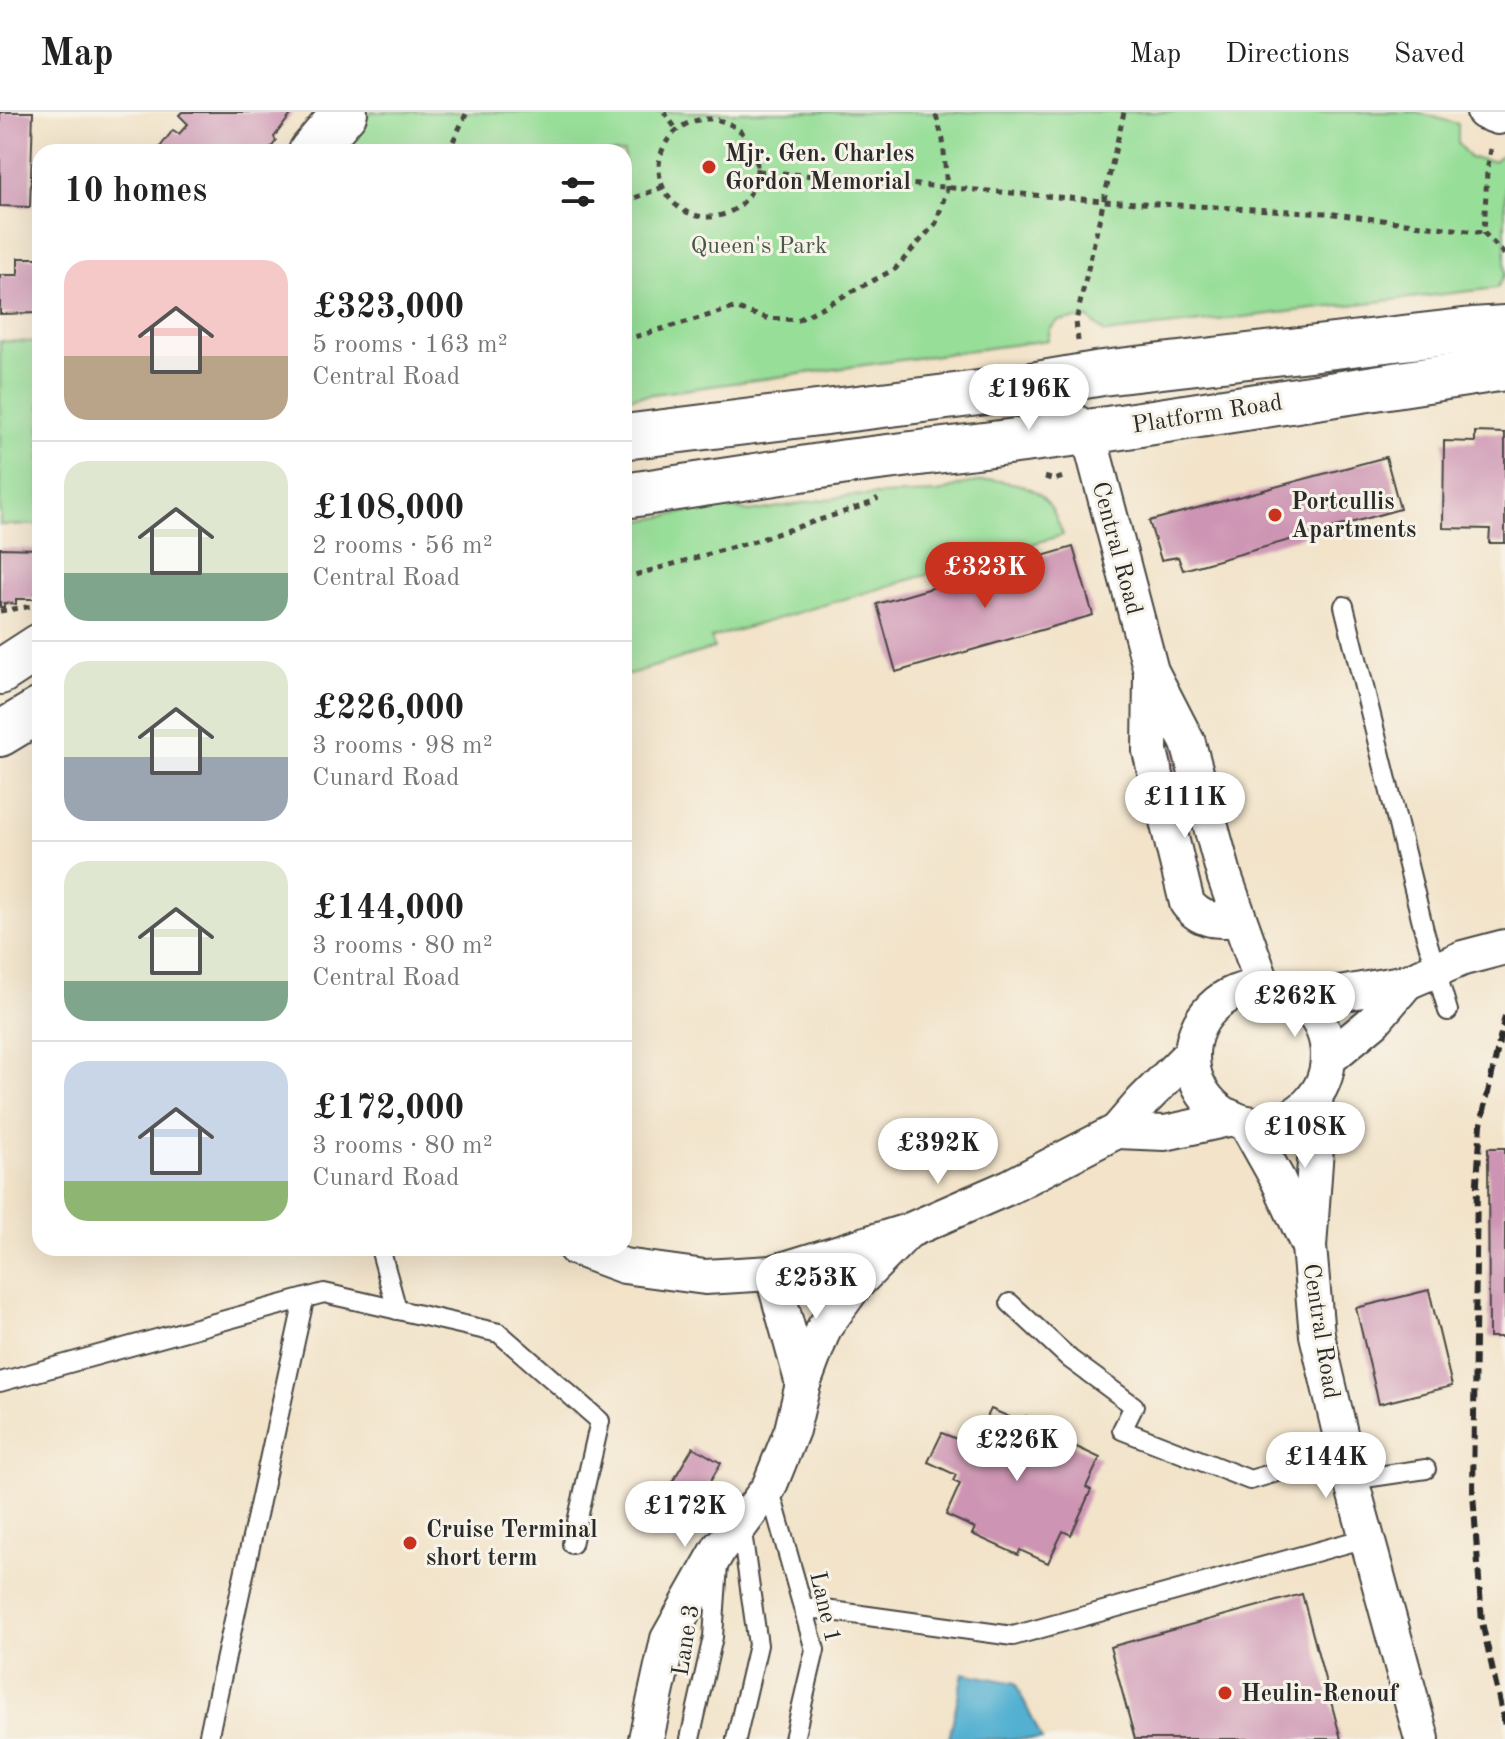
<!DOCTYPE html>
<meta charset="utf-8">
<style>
body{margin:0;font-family:"Old Standard TT",serif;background:#f2f2f2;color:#222;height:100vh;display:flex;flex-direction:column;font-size:30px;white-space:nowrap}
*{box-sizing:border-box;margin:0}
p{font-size:26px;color:#767676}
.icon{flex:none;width:44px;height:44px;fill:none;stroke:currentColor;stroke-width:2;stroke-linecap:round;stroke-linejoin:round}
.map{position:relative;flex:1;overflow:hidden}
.sheet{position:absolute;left:32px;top:32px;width:600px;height:1112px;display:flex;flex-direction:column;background:#fff;border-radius:24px;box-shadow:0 8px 32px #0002}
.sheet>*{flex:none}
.price{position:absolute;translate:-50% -68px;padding:0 18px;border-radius:28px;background:#fff;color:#222;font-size:26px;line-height:52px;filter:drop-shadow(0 2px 4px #0008)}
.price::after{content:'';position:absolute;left:50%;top:48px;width:24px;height:18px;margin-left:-12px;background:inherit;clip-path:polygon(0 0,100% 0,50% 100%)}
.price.on{background:#c8321e;color:#fff}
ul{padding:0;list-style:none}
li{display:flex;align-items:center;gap:24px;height:200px;padding:0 32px}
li+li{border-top:2px solid #e0e0e0}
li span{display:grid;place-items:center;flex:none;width:224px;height:160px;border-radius:24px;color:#555}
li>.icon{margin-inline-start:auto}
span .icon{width:96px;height:96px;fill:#fffc;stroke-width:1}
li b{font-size:34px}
h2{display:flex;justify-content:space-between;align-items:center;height:96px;padding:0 32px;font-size:34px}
header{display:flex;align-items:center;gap:48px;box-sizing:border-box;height:112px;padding:0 40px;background:#fff;border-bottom:2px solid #e0e0e0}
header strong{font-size:38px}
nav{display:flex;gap:44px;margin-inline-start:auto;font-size:28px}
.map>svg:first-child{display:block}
.green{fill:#97de98;stroke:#618462;stroke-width:2}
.water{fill:#52b0d1;stroke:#3e6e7e;stroke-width:2}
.building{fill:#cd94b3}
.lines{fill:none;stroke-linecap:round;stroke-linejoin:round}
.lane-casing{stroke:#494743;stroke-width:22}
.street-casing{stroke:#494743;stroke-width:38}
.secondary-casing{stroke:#494743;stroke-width:48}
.primary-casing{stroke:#494743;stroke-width:48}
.path{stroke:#494743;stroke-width:5;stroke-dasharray:6 6;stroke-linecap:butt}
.lane{stroke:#fff;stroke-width:18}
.street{stroke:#fff;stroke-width:34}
.secondary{stroke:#fff;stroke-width:44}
.primary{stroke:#fff;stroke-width:44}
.rail{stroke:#2b2b2b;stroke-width:6;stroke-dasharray:12 6;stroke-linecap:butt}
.poi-dot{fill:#c8321e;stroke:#f7f3e8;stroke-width:3}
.labels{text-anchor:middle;stroke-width:6;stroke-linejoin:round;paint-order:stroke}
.poi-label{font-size:24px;font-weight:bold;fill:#2b2b2b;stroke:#f7f3e8;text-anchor:start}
.park-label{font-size:24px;fill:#465846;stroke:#f7f3e8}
.street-label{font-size:24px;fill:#2b2b2b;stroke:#f7f3e8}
</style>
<header>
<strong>Map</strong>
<nav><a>Map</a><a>Directions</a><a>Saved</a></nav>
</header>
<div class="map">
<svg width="1505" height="1627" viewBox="0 0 1505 1627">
<rect width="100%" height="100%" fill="#f7f3e8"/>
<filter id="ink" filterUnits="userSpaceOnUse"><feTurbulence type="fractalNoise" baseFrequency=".0125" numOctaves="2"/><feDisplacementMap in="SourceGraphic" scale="16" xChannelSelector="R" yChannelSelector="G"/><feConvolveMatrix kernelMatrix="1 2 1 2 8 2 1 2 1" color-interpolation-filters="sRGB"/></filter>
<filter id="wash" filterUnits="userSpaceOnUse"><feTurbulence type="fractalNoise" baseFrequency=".006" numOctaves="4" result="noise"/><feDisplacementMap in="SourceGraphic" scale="32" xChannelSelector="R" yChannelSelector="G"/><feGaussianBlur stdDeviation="1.8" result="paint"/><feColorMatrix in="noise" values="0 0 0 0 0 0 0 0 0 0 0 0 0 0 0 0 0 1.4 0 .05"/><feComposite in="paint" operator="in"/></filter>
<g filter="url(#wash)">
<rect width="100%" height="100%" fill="#f2e3c9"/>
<g class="green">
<path d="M371,0H1417L1458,12V32L1470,46L1494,49L1505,40V162L1497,176L1105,221L1088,206L1058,209L1050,217L1048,228L624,286V40H338Z"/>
<path d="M0,229L40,230V413H0Z"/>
<path d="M992,368C1036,373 1048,381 1063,423L711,526L714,536L624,564V412L725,393L749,400L846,384L938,381L964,372Z"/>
</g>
<path class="water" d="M963,1561L1015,1571L1042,1627H949Z"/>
<g id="blocks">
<g class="building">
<path d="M0,0H33L30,95L0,94Z"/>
<path d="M182,0H293L274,25L276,29L268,40H148L152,35L157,39L173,18L179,22L188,12L179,3Z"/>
<path d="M18,146H40V201L0,202V163H18Z"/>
<path d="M1475,320L1505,321V431H1489L1490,417L1443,416L1444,329L1475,330Z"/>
<path d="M1386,345L1400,397L1183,458L1178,445L1161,448L1149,409Z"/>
<path d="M1073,435L1093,503L896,560L877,492Z"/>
<path d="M0,436L40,437L35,487H16V492L4,491V495H0Z"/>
<path d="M1176,635L1185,673L1172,677L1163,638Z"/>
<path d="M1488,1036H1505V1225H1489Z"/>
<path d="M1429,1178L1452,1274L1379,1292L1356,1196Z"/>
<path d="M991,1297L1023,1311L1026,1304L1071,1325L1068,1331L1100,1346L1086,1375L1091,1378L1071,1423L1063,1419L1048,1451L1020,1438L1018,1443L972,1422L975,1416L946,1403L960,1372L953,1369L956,1363L928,1350L942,1321L969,1332L973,1323L977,1325Z"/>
<path d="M693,1335L721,1351L698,1390L670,1374Z"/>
<path d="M1302,1482L1341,1627H1135L1110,1535Z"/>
</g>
</g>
</g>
<g filter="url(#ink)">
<use href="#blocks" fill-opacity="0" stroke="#494743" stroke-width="2"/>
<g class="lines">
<g class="lane-casing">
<g id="lane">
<path d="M1344,494L1424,818L1448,899"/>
<path d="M380,1136L397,1198"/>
<path d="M1010,1191L1070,1247L1134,1294L1122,1318L1250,1368L1344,1340"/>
<path d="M0,1270L324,1181L499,1221L600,1309L572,1432"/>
<path d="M1351,1368L1426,1357"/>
<path d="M769,1375L815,1538L794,1627"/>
<path d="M803,1495L1013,1524L1366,1426"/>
<path d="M208,1627L304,1188"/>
<path d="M690,1627L713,1525L718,1453"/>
<path d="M736,1627L758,1533L741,1413"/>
</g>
</g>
<g class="street-casing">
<g id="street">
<path d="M1484,0L1498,5"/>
<path d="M999,280C1031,290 1064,297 1088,320L1151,559L1188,631L1225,766L1264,876"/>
<path d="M1151,564L1150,639L1187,791C1201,810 1218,809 1239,807"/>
<circle cx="1260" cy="944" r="68"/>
<path d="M1300,889L1407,870L1463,846L1505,835"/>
<path d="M1328,947L1374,909L1407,870"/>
<path d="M1315,984L1317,1022L1309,1135L1317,1223L1351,1368L1422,1627"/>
<path d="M1246,1011L1278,1068L1307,1131"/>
<path d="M1117,1019L1165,1021L1233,1006"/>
<path d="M575,1136L624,1154L705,1165L772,1161L908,1119L1009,1075L1117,1019L1143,989L1192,940"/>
<path d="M772,1161L803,1272"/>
<path d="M646,1627L668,1527L720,1435L741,1413L769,1375L792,1318L803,1272L824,1216L855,1173L906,1121"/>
</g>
</g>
<g class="secondary-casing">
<path id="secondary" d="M311,40L345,0"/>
</g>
<g class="primary-casing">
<g id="primary">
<path d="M624,325L995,279L1102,261L1472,218L1505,216"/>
<path d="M624,384L847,350L1088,320L1505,256"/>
<path d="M0,560L40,534"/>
<path d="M0,622L40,598"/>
</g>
</g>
<g class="path">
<path d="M664,0L677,18"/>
<circle cx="708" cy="56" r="49"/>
<path d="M1491,37L1487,59L1484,121L1505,143"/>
<path d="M448,40L467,0"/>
<path d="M758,59L1103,89L1327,101L1484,121"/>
<path d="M624,90L663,75"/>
<path d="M624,228L734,196L767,206L798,208L895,157L936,111L947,77L943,28L935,0"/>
<path d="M1078,229L1076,209L1124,0"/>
<path d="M1045,365L1054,368L1066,364"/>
<path d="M624,466L755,429L871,391L878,386"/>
<path d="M0,499L40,493"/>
</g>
<use href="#lane" class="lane"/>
<use href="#street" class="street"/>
<use href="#secondary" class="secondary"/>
<use href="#primary" class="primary"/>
<path class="rail" d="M1505,904L1481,1012L1477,1070L1473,1381L1482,1510L1505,1614"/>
</g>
</g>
<g class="poi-dot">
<circle cx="709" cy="55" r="8"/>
<circle cx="1275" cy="403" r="8"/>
<circle cx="410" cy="1431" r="8"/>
<circle cx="1225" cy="1581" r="8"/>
</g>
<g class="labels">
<g class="poi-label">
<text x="725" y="49">Mjr. Gen. Charles<tspan x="725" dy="28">Gordon Memorial</tspan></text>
<text x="1291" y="397">Portcullis<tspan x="1291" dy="28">Apartments</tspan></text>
<text x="426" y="1425">Cruise Terminal<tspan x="426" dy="28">short term</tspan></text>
<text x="1241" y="1589">Heulin-Renouf</text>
</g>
<g class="park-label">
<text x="759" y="141">Queen's Park</text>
</g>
<g class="street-label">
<text transform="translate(1207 301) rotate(-9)" y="8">Platform Road</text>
<text transform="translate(1118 436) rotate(75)" y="8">Central Road</text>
<text transform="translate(1322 1219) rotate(81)" y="8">Central Road</text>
<text transform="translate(826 1495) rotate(77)" y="8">Lane 1</text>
<text transform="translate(685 1528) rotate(-81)" y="8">Lane 3</text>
</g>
</g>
</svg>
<b class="price" style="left:1029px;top:320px">£196K</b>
<b class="price on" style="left:985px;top:498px">£323K</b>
<b class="price" style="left:1185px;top:728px">£111K</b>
<b class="price" style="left:1295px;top:927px">£262K</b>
<b class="price" style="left:1305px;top:1058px">£108K</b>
<b class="price" style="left:938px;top:1074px">£392K</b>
<b class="price" style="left:816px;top:1209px">£253K</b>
<b class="price" style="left:1017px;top:1371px">£226K</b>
<b class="price" style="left:1326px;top:1388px">£144K</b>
<b class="price" style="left:685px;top:1437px">£172K</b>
<section class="sheet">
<h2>10 homes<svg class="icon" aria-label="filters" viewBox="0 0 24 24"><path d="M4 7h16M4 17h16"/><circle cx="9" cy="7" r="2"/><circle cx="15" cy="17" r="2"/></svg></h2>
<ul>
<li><span style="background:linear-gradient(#f6c9c9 60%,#b9a48a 0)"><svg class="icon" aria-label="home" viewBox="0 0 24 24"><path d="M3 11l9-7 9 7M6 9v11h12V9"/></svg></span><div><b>£323,000</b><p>5 rooms · 163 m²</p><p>Central Road</p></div></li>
<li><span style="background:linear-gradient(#dfe7d0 70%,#7fa58c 0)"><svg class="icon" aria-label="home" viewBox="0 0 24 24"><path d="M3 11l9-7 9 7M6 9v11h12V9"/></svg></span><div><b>£108,000</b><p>2 rooms · 56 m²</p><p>Central Road</p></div></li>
<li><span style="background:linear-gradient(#dfe7d0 60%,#9aa5b1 0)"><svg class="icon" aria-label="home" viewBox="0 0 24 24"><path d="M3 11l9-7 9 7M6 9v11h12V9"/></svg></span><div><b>£226,000</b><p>3 rooms · 98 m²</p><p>Cunard Road</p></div></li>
<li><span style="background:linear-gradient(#dfe7d0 75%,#7fa58c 0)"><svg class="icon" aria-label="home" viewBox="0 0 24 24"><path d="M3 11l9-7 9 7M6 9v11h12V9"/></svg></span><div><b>£144,000</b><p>3 rooms · 80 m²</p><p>Central Road</p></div></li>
<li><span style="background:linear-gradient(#c9d6e8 75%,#8fb573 0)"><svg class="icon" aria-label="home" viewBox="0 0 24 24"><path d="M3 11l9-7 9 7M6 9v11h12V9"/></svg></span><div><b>£172,000</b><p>3 rooms · 80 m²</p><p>Cunard Road</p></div></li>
</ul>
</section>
</div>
